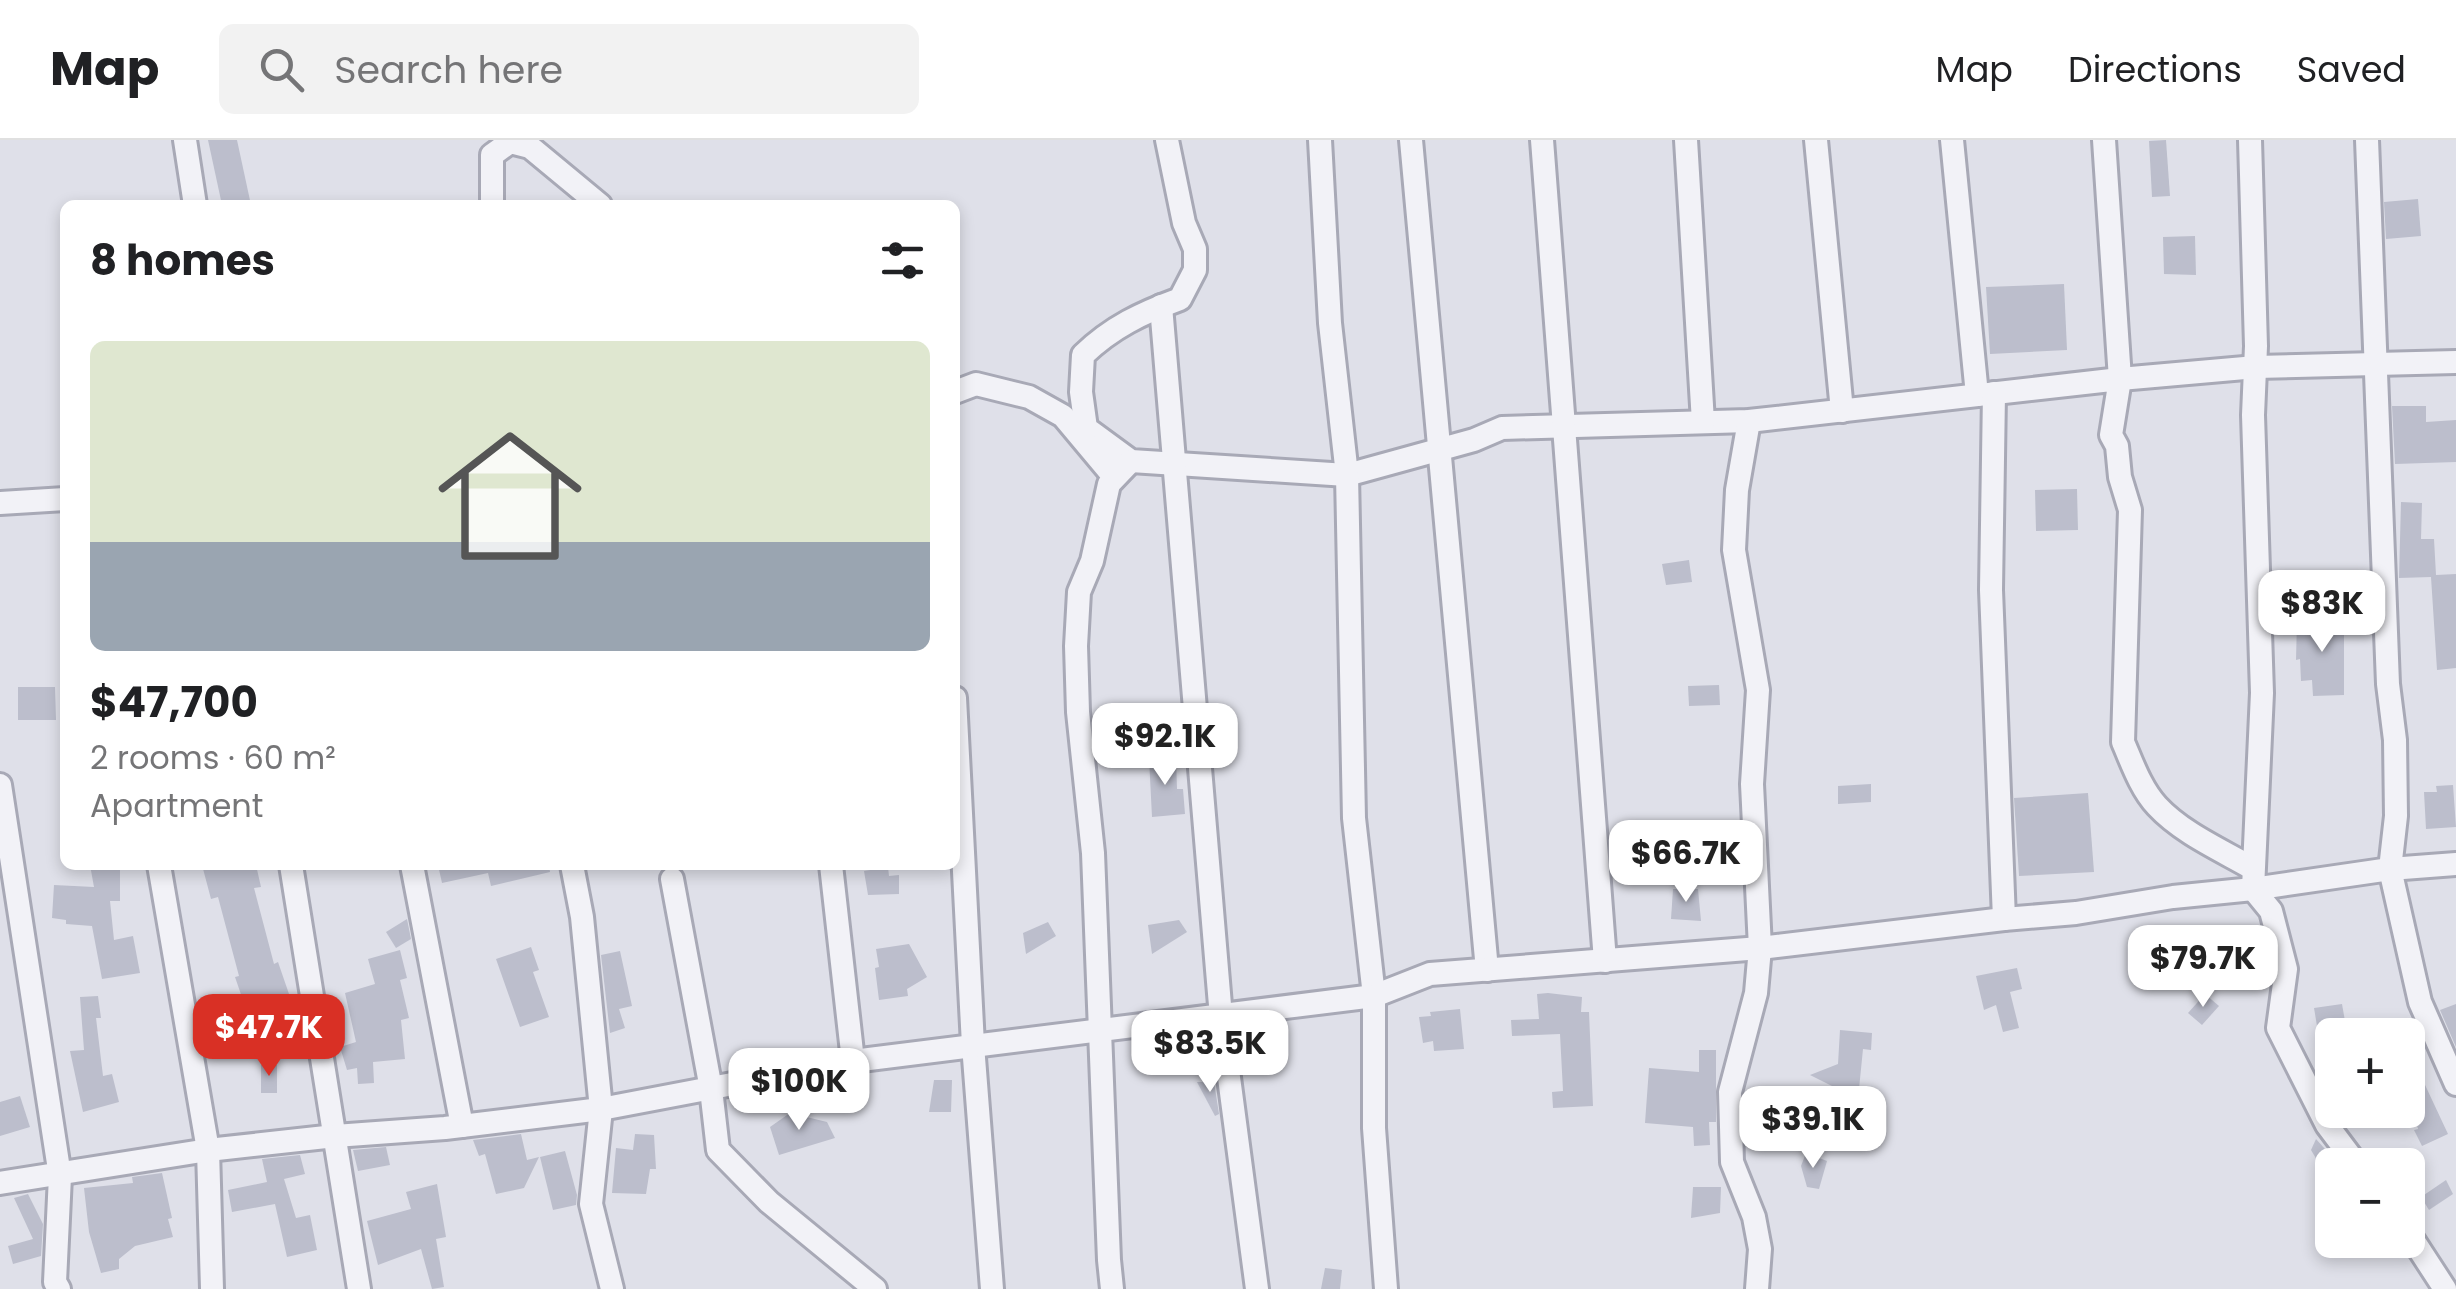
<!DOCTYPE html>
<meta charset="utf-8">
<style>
body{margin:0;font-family:Poppins,sans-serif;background:#f2f2f2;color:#202124;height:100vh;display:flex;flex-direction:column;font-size:38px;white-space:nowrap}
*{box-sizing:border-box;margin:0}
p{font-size:32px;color:#757577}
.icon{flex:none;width:55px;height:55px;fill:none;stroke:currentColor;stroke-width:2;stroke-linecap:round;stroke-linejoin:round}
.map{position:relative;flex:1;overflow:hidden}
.drawer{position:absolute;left:60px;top:60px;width:900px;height:670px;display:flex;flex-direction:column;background:#fff;border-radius:15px;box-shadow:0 5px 15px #0003}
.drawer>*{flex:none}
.controls{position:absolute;left:2315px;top:878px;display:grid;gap:20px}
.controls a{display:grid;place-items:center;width:110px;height:110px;border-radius:15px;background:#fff;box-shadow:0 5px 15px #0003;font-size:50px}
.price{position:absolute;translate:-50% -85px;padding:0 22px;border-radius:20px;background:#fff;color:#222;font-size:32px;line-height:65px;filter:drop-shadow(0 2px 5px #0008)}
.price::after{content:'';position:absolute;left:50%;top:60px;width:30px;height:22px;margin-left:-15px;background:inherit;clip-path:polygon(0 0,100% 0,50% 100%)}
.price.on{background:#d93025;color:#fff}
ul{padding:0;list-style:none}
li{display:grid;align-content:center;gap:20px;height:530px;padding:0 30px}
li span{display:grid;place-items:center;height:310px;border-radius:15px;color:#555}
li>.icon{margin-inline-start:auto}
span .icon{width:180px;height:180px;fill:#fffc;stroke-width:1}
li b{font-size:42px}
h2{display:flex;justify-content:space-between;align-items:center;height:120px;padding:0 30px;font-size:42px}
header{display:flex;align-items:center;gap:60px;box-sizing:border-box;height:140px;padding:0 50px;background:#fff;border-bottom:2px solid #e0e0e0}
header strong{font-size:48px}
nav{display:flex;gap:55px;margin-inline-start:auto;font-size:35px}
.search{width:700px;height:90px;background:#f2f2f2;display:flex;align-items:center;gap:25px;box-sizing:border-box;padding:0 35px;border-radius:15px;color:#757577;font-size:38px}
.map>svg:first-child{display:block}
.building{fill:#bcbecc}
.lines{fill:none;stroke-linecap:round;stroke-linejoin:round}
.street-casing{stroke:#a8a9b6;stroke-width:28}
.street{stroke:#f2f2f7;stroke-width:22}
</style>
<header>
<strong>Map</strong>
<div class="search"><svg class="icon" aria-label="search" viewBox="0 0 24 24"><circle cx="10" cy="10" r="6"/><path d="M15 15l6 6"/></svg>Search here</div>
<nav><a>Map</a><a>Directions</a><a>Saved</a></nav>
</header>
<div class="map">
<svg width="2456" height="1149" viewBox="0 0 2456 1149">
<rect width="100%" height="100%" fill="#dfe0e9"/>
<g class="building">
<path d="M208,0H237L251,65H222Z"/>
<path d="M2166,0L2170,56L2152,57L2149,1Z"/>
<path d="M2418,59L2421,96L2386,99L2384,62Z"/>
<path d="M2195,96L2196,135L2164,134L2163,97Z"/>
<path d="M2064,144L2067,210L1990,214L1986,147Z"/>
<path d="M2392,266H2426V282L2456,280V322L2395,324Z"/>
<path d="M2077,349L2078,390L2036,391L2035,350Z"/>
<path d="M2401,362L2422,363L2421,399H2434L2436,435L2456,434V528L2437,530L2431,437L2399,438Z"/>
<path d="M1689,420L1692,442L1666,445L1662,424Z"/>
<path d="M2344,479V555L2313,556L2312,540L2301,541L2300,519L2296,520L2297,480Z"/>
<path d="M1719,545L1720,565L1689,566L1688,546Z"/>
<path d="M18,547H55L56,580H18Z"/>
<path d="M1176,617L1177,649H1183L1185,674L1152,677L1149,618Z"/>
<path d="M1871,644V662L1838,664V646Z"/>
<path d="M2453,645L2456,687L2426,689L2424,652H2437L2436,646Z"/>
<path d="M2088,653L2094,732L2019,736L2014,658Z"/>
<path d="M90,725H120V761H110L114,800L133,796L140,833L102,839L92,786L66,784V780L52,778L54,745L94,747Z"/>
<path d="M202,725H256L261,747L254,748L274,824L278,822L289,854L246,869L235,837L239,836L218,757L211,759Z"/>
<path d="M438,725H549L550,732L491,746L488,733L442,743Z"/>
<path d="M888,727L889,736L899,735V754L868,755L864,731Z"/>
<path d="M1673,749H1698L1701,781L1671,779Z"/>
<path d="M407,779L411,799L396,808L386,792Z"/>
<path d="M1179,780L1187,792L1152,814L1148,785Z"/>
<path d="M1048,782L1056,796L1026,814L1023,793Z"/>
<path d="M909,804L927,837L907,849L908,856L879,860L875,828L879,827L876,809Z"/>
<path d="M531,807L539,830L533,832L549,877L520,887L496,819Z"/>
<path d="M400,810L407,838L400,840L409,878L401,880L405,919L373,922L374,943L358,944L357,928L347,930L340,907L356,902L345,853L375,844L368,819Z"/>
<path d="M620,811L632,866L619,869L625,888L610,893L601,815Z"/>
<path d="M2017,828L2022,849L2010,852L2019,888L2003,892L1996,865L1984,870L1976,836Z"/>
<path d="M1548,853L1582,857L1581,872H1589L1593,966L1553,968L1552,952L1563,951L1560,894L1512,896L1511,880L1539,879L1537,854Z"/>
<path d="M2205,854L2219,866L2202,885L2188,873Z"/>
<path d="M98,856L101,878H96L103,936L112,934L119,962L83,972L70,911L84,910L80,857Z"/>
<path d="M2342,864L2345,881L2317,886L2314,868Z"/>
<path d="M2456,864V907L2440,870Z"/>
<path d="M1460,869L1464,909L1434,911L1433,901L1423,903L1419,877L1431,876L1430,872Z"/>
<path d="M1840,890L1872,893L1871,910L1863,909L1858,959L1810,935L1838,924Z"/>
<path d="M1699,910H1716V982H1709L1710,1005L1694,1006L1693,987L1645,983L1649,928L1699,932Z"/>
<rect x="261" y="925" width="16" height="28"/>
<path d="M2419,932L2448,994L2422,1006L2414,990L2418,989L2413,969Z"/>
<path d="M934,940H952L951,972H929Z"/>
<path d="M1197,942H1214L1219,974L1215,976Z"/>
<path d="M20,956L30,987L0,996V962Z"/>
<path d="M790,973L827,982L835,998L779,1015L770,987Z"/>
<path d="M521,994L527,1020L539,1017L524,1048L496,1054L485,1014L479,1016L473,1000Z"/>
<path d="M635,994L654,995L656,1029H650L646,1054L612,1053L616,1008L633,1010Z"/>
<path d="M2316,999L2333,1018L2327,1037L2311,1010Z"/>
<path d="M386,1007L390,1025L358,1031L353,1010Z"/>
<path d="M565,1011L577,1055L576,1065L553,1070L540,1017Z"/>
<path d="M1806,1013L1827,1021L1819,1049L1807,1047L1801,1026Z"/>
<path d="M300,1015L305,1034L284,1039L296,1078L310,1075L317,1110L287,1117L275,1064L232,1072L228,1050L267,1042L262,1019Z"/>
<path d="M162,1033L172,1078L168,1079L173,1097L135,1106L119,1119V1129L101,1133L89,1092L84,1048L133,1043L132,1037Z"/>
<path d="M2446,1040L2453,1054L2429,1070L2421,1057Z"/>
<path d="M437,1044L446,1097L436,1099L444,1147L432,1149L421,1109L378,1125L367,1081L411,1069L406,1052Z"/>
<path d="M1693,1047H1721L1720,1073L1691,1078Z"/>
<path d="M28,1054L43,1084L41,1116L13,1124L8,1106L33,1099L14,1058Z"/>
<path d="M1325,1128L1342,1130L1340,1149H1321Z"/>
</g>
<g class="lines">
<g class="street-casing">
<g id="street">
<path d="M185,0L195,65"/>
<path d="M1167,0L1184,83L1195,109V130L1180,159C1142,173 1112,187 1083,215L1081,252L1086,288L1131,321L1347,335L1474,300L1502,288L1749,281L2120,239L2111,295L2117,306L2120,337L2130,370L2123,602C2132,623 2141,649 2157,666C2182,693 2221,710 2252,728"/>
<path d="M1320,0L1330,183L1347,335L1354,678L1374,856V988L1386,1149"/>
<path d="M1411,0L1487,830"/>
<path d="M1542,0L1605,821"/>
<path d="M1686,0L1703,282"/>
<path d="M1816,0L1842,271"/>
<path d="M1952,0L1977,255"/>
<path d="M2104,0L2120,239L2256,227L2456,222"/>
<path d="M2250,0L2256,206L2253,275L2262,553L2253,749L2271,771L2286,829L2278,888L2327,985L2357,1025"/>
<path d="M2367,0L2388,544L2395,600L2396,676L2390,729L2420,862L2456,944"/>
<path d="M492,65V15L510,2L530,7L600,65"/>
<path d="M1161,166L1221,877L1257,1149"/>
<path d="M955,252L976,244L1029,257L1063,276L1114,337"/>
<path d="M1994,253L1991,450L2004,779"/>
<path d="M1749,281L1737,350L1734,410L1758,550L1752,644L1760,808L1756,853L1730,952L1732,1022L1754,1077L1760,1109L1757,1149"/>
<path d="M0,363L65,359"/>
<path d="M955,558L973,905L992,1149"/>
<path d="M0,645L60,1036L55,1142L59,1149"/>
<path d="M159,725L208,1010L212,1149"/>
<path d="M291,725L359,1149"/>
<path d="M412,725L462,986"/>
<path d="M572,725L582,777L601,969L591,1064L612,1149"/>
<path d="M831,725L853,921"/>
<path d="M672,739L711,949L718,1010L769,1062L875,1149"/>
<path d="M0,1043L208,1010L335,996L445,988L601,969L853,921L1374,856L1430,834L1760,808L2004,779L2076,773L2173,757L2253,749L2390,729L2456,724"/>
<path d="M2408,1092L2445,1149"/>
<path d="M1112,1149L1109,1120L1093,713L1078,572L1076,506L1079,452L1092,421L1109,344L1131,321"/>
</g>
</g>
<use href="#street" class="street"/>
</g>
</svg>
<div class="controls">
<a>+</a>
<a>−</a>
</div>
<b class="price" style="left:2322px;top:515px">$83K</b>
<b class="price" style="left:1165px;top:648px">$92.1K</b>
<b class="price" style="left:1686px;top:765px">$66.7K</b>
<b class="price" style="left:2203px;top:870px">$79.7K</b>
<b class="price on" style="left:269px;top:939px">$47.7K</b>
<b class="price" style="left:1210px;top:955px">$83.5K</b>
<b class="price" style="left:799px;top:993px">$100K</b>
<b class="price" style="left:1813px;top:1031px">$39.1K</b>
<section class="drawer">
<h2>8 homes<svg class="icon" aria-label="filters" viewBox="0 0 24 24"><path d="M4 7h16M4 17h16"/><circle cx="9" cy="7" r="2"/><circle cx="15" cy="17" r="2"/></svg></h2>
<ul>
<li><span style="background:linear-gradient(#dfe7d0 65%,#9aa5b1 0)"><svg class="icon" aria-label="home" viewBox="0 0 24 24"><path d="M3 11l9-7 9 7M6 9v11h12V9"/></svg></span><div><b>$47,700</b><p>2 rooms · 60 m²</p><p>Apartment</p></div></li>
</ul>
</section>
</div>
